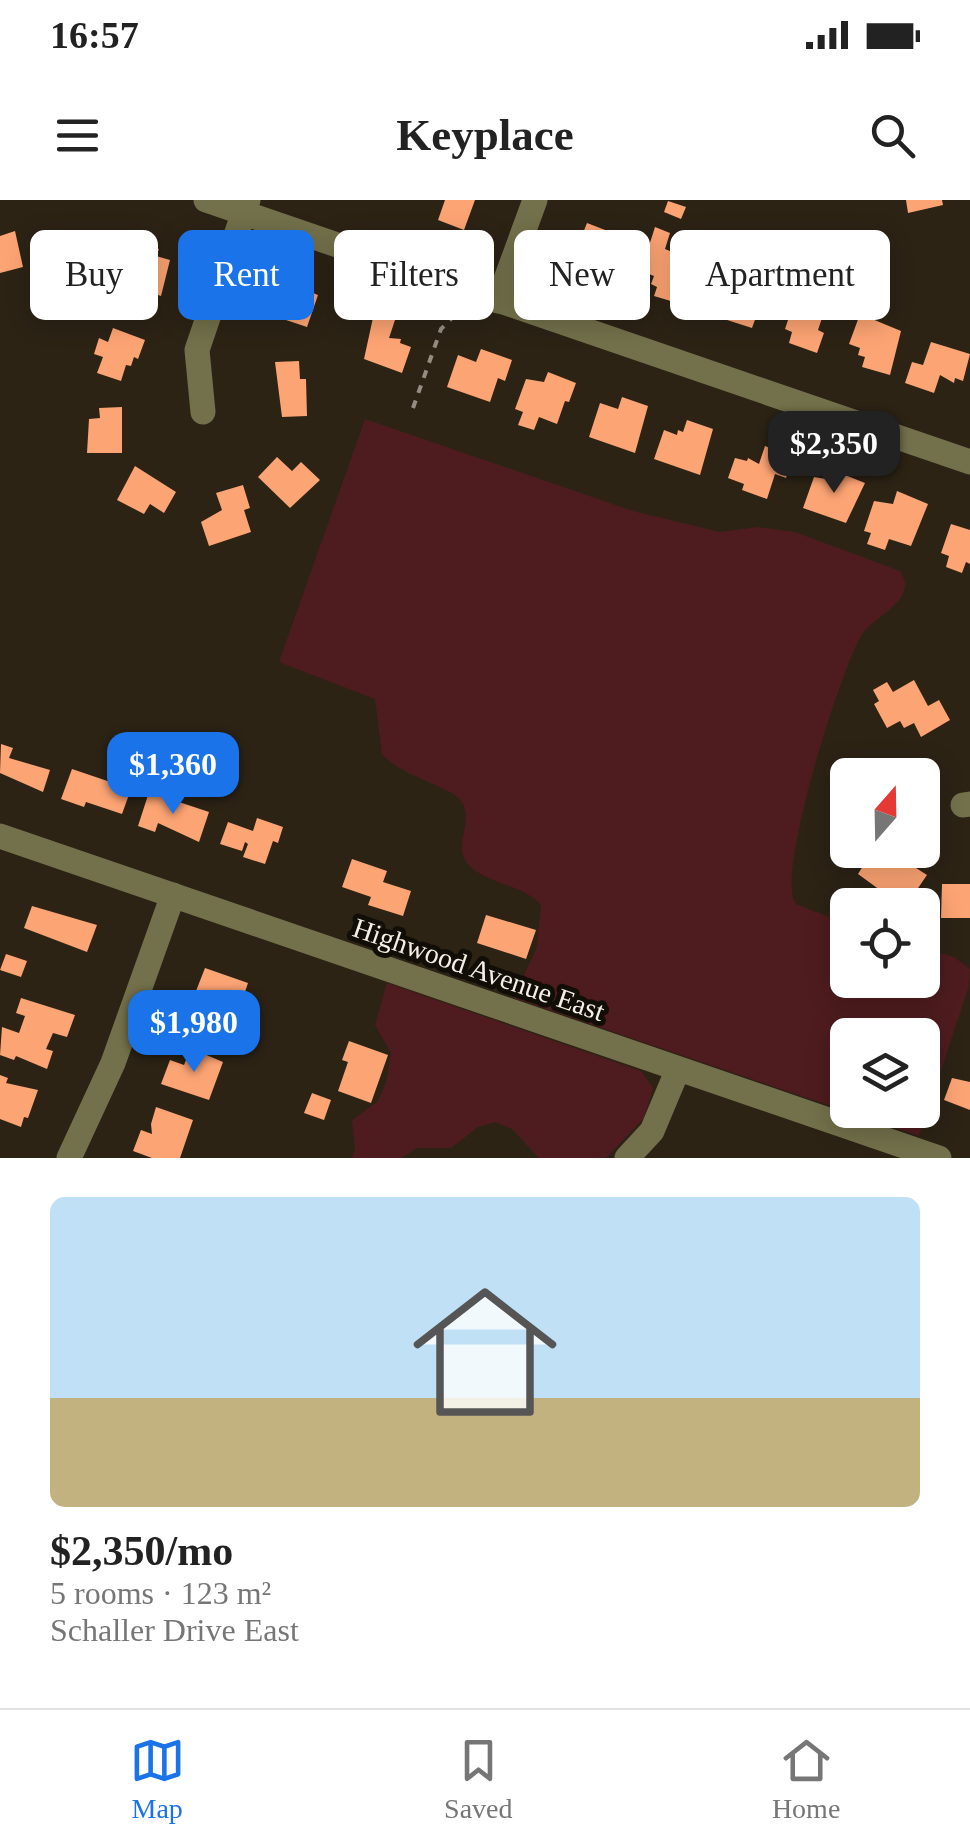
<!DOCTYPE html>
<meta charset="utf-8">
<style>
body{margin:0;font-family:Georgia,serif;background:#f2f2f2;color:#222;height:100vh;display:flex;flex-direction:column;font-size:38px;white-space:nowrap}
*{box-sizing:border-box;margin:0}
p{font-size:32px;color:#767676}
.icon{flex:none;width:55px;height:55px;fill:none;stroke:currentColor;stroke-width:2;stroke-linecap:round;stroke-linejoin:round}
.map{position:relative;height:958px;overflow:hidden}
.panel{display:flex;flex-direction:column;background:#fff;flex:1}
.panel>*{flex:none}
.hud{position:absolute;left:30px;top:30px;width:910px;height:90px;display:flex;gap:20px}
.needle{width:65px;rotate:20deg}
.buttons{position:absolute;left:830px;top:558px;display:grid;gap:20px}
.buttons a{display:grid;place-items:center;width:110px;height:110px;border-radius:15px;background:#fff;box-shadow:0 5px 25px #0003;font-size:50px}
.price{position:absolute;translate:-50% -85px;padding:0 22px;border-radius:20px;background:#1a73e8;color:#fff;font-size:32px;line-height:65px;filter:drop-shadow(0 2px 5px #0008)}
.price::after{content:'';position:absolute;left:50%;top:60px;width:30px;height:22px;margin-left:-15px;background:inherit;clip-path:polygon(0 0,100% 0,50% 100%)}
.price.selected{background:#222;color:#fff}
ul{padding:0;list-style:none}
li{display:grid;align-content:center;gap:20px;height:530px;padding:0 50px}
li span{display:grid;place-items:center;height:310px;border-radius:15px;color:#555}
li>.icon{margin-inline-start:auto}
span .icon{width:180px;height:180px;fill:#fffc;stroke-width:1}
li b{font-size:42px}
.tag{padding:0 35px;border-radius:15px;background:#fff;box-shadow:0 5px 25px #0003;font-size:35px;line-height:90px}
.tag.selected{background:#1a73e8;color:#fff}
.status{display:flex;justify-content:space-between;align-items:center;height:70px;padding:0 50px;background:#fff;direction:ltr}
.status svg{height:28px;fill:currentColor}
header{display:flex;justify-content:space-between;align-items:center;height:130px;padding:0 50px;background:#fff;font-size:45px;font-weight:800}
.tab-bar{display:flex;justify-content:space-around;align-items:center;height:140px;border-top:2px solid #e0e0e0;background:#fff;font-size:28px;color:#767676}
.tab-bar a{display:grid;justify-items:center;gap:5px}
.tab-bar .selected{color:#1a73e8}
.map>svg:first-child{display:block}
.green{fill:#4e1c1e;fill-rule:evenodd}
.building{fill:#fda474}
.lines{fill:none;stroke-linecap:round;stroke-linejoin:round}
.path{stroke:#958d81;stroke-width:4;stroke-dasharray:8 8;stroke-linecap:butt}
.minor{stroke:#73714b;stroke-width:25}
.labels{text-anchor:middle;stroke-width:10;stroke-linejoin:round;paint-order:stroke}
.street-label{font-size:28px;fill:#f6efe6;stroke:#110d07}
</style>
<div class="status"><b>16:57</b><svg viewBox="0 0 49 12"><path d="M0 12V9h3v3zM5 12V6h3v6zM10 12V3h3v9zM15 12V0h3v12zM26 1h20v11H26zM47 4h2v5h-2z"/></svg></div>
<header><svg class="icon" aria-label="menu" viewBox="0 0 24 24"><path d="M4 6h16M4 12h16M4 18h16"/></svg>Keyplace<svg class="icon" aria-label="search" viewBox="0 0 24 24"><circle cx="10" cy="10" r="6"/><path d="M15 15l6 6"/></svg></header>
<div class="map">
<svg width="970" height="958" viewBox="0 0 970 958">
<rect width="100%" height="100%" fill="#2c2315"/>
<g class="green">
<path d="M365,219L633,311L720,332L758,327L795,332L900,371C920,400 874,415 861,436C841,470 774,678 796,704L847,724L848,780H922L923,748L954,757L970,769L969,786L919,936L514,798L537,747L541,705C523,685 493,685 472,668C449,650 475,623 462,602C452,586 403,578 382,554L375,499L279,462ZM922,835V910H848V835Z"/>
<path d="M387,783L641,871L653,888L644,918L606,958H539L512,929L496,922L478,927L451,948H417L402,958H352L355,948L352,920L377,902L386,883L391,853L375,825Z"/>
</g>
<g class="building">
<path d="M445,0H475L464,30L438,20Z"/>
<path d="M906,0H942L943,5L908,13Z"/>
<path d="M668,1L686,7L681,19L664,12Z"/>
<path d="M587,23L626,38L612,83L588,74L592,63L585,61L587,52L577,48Z"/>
<path d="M655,27L670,33L665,49L692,60L684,82L691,85L684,105L654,96L657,87L651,84L654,76L641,71Z"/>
<path d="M15,31L23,67L0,73V36Z"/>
<path d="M61,31L65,35L103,37V59L74,58L72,69L45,71V33Z"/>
<path d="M124,38L159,49L156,56L170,60L161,96L128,85L133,68L117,62Z"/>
<path d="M717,69L759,85L752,103L760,106L752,128L724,119L727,109L705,103Z"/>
<path d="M276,78L318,95L307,127L274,116L278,104L268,100Z"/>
<path d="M786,92L826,106L818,130L824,133L817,153L789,143L792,132L785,129L788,120L778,117Z"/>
<path d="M374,113L395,120L389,138L401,139L400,143L411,147L402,173L364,159Z"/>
<path d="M860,114L901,131L890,175L862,167L865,157L858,155L860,148L849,144Z"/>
<path d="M113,128L145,140L138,159L134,157L131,166L126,165L121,181L97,173L103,157L94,154L99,138L108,142Z"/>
<path d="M931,142L970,154L963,181L955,178L954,183L940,175L934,193L905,183L912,162L923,165Z"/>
<path d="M481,149L512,160L505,181L498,178L490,202L447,187L458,155L476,162Z"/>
<path d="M299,161L300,179H306L307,216L282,217L275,162Z"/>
<path d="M548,172L576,183L569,202L565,201L557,224L539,217L534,230L518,225L523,212L515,209L526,179L544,182Z"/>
<path d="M622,197L648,206L635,253L589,237L600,203L618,209Z"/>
<path d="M122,207V253H87L89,219L100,218L99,208Z"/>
<path d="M687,220L713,229L700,275L654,259L664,230L677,235L678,230L683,232Z"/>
<path d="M765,246L793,257L786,278L775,274L767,299L742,290L744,284L728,278L735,258L747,261L748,258L759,264Z"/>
<path d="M277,257L292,271L301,262L320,280L290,308L258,277Z"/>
<path d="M135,266L176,292L164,313L150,304L144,314L117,300Z"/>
<path d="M835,271L865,283L846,323L803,308L814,277L832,280Z"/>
<path d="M243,285L250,308L244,310L251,332L209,346L201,322L222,310L216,293Z"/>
<path d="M897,291L928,304L911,346L889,339L885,350L867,344L871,333L864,331L874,301L893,304Z"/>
<path d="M951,324L970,330V364L966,362L962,373L946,367L949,356L941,353Z"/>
<path d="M914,480L928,506L939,500L950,520L921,537L914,523L904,528L900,521L887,528L874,504L879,501L873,490L887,482L893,492Z"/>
<path d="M1,544L13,548L9,558L50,570L43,592L0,573Z"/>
<path d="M72,569L131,589L122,614L86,602L84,607L61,599Z"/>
<path d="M846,570H848V617L839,615Z"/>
<path d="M149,592L209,612L199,642L158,623L155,632L138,626Z"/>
<path d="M257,618L283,627L278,643L273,641L265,664L243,657L248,644L245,642L242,651L220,644L228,622L253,631Z"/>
<path d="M871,653L898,665L902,659L927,675L914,694L904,688L895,701L858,674Z"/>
<path d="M352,659L387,671L383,682L411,691L403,716L368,705L371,697L342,687Z"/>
<path d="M942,684H970V718H941Z"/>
<path d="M32,706L97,725L87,752L24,728Z"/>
<path d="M486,715L536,730L526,759L477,743Z"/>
<path d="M6,754L27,761L21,777L0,770Z"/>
<path d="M205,768L248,783L234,824L197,811L203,794L196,791Z"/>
<path d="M21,798L75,815L67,837L53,833L46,849L53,851L47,869L16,856L14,860L0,855L2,827L19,833L25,816L16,813Z"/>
<path d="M349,841L388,855L371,903L338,891L348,862L342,860Z"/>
<path d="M197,851L223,862L209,900L161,884L170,860L184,865L186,860L191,862Z"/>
<path d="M0,875L8,878L6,883L38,890L28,918L24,917L21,927L0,919Z"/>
<path d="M952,878L970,882V910L944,900Z"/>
<path d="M312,893L331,900L324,920L304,913Z"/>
<path d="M156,907L193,920L180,958H152L133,951L141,930L152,934L151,924Z"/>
</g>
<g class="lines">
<path class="path" d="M413,208L441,129L460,110"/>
<g class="minor">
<path d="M206,0L970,262"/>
<path d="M498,101L535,0"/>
<path d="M203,212L197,150L248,0"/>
<path d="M963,605L970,604"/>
<path d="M0,636L939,958"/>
<path d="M69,958L113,863L173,695"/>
<path d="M627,958L652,931L678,869"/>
</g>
</g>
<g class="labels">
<g class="street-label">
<text transform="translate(479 769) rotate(19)" y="10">Highwood Avenue East</text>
</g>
</g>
</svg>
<div class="buttons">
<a><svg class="needle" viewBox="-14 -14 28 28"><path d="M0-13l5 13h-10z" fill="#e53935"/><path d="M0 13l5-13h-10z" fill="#767676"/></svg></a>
<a><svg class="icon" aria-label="locate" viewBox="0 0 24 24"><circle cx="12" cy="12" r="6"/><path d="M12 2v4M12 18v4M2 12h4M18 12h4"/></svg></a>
<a><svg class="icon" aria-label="layers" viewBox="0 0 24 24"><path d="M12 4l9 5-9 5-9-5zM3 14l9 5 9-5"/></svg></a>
</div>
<b class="price selected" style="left:834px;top:296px">$2,350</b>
<b class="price" style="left:173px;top:617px">$1,360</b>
<b class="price" style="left:194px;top:875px">$1,980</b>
<div class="hud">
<a class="tag">Buy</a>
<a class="tag selected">Rent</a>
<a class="tag">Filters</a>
<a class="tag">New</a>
<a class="tag">Apartment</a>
</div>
</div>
<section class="panel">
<ul>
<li><span style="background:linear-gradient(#bfe0f5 65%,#c2b280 0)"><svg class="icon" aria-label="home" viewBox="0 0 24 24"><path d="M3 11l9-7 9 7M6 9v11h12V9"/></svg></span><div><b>$2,350/mo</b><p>5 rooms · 123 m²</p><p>Schaller Drive East</p></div></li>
</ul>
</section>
<nav class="tab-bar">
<a class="selected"><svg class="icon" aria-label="map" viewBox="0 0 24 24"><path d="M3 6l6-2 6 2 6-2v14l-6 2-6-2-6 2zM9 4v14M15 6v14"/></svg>Map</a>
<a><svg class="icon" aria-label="saved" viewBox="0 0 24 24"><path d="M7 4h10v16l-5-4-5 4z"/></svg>Saved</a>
<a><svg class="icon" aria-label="home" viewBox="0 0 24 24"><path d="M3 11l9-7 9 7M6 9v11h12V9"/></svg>Home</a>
</nav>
